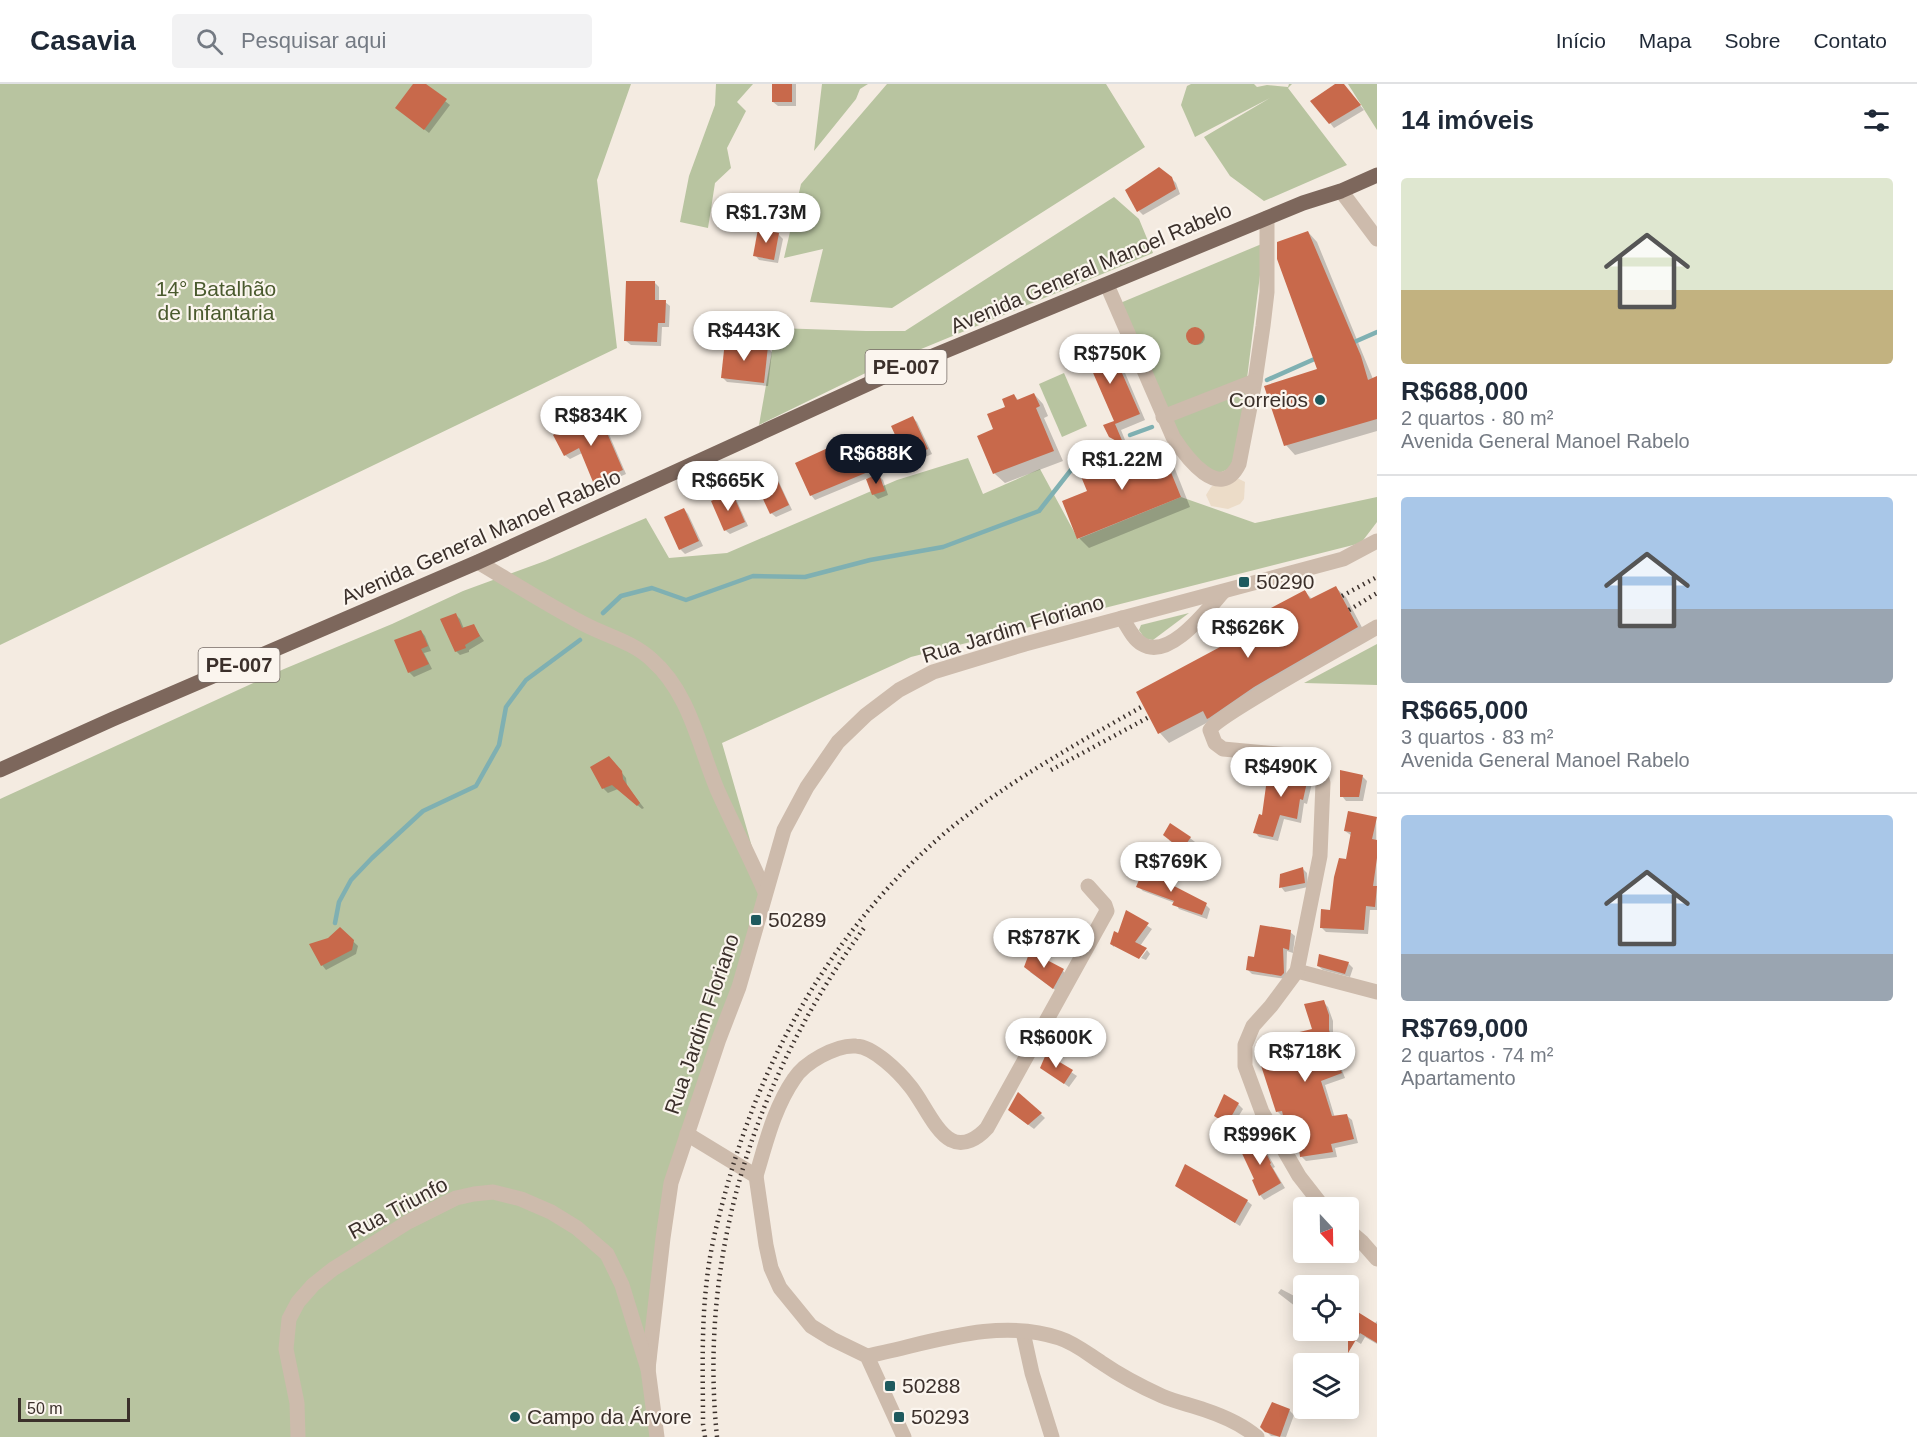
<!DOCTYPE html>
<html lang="pt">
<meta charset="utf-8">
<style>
body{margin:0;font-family:Helvetica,sans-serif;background:#f2f2f3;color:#1f2937;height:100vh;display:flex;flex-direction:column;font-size:22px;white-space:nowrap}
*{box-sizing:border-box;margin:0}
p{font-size:20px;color:#747a83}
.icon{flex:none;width:33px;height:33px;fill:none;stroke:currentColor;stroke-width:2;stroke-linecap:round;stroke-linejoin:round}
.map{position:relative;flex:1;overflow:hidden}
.side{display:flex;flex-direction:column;background:#fff;width:540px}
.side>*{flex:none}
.needle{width:39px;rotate:158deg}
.controls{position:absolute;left:1293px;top:1113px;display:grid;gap:12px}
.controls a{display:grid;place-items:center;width:66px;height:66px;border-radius:6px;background:#fff;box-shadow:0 3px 15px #0003;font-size:30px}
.scale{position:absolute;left:18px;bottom:15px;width:112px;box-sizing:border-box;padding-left:6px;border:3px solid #3b302b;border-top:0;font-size:16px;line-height:21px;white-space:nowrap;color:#3b302b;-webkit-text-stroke:4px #fbf5ee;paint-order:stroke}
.price{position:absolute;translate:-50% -51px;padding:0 14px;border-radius:21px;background:#fff;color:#222;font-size:20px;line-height:39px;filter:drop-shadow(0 2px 3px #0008)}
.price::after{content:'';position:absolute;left:50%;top:36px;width:18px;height:14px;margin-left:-9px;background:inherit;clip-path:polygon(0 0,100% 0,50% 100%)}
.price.on{background:#111827;color:#fff}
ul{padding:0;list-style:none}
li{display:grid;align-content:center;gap:12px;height:318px;padding:0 24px}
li+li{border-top:2px solid #e0e1e3}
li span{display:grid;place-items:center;height:186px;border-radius:6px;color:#555}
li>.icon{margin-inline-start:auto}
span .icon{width:108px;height:108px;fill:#fffc;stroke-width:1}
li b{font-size:26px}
h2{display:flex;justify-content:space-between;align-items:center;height:72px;padding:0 24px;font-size:26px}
header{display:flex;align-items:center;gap:36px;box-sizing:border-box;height:84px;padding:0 30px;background:#fff;border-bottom:2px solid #e0e1e3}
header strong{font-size:28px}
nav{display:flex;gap:33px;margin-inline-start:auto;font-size:21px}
.search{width:420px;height:54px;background:#f2f2f3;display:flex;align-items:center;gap:15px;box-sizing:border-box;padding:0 21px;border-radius:6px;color:#747a83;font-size:22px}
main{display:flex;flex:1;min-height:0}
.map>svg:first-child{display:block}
.green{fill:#b8c4a0}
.plaza{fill:#ecdcc8}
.shadow{fill:#0003}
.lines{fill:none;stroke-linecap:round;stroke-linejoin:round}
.stream{stroke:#7fb0b2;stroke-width:4.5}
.building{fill:#c8694b}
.minor{stroke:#cdbbac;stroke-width:15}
.major{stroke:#7d675c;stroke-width:15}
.rail{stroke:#3b302b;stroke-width:4.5;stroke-dasharray:1.5 4.5;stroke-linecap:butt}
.poi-dot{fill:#1f5a5e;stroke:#fbf5ee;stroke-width:2}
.labels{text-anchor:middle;stroke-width:4.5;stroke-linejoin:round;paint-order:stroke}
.shield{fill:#fbf5ee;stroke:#756b66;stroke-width:1.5}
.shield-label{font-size:20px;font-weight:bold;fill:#3b302b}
.street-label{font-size:21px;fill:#3b302b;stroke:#fbf5ee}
.park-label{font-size:21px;fill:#4a5a2e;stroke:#fbf5ee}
.poi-label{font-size:21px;fill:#3b302b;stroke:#fbf5ee;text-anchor:start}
</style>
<header>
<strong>Casavia</strong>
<div class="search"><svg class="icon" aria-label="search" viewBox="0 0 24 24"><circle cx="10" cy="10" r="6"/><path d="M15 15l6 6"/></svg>Pesquisar aqui</div>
<nav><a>Início</a><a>Mapa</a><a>Sobre</a><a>Contato</a></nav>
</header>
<main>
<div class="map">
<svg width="1377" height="1353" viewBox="0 0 1377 1353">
<rect width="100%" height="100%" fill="#f4ebe1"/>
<g class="green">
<path d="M0,0H631L597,96L617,264L0,561Z"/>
<path d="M716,0H753L737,18L746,27L727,64L731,84L715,99L708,144L680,138L689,92L715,21Z"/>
<path d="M822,0H868L860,5L856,15L814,67Z"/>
<path d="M887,0H1106L1145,63L892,224L810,218L823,165L784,174L801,100Z"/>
<path d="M1191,0H1254L1257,3L1267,1L1288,3L1289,0H1292L1288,4L1347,81L1264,117L1230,92L1204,53L1270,14L1195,53L1181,21L1187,2Z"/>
<path d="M1348,0H1377V46Z"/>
<path d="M1114,113L1139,135L1153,169L880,282L759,341L776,244L866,247H905Z"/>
<path d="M1264,159L1236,382L1212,392L1162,334L1113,222Z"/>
<path d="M1064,289L1087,342L1062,353L1039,300Z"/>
<path d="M968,374L983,410L1040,385L1078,455L1181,413L1255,439L1377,413V438L1361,459L911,573L722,659L765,808L666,1135L653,1321L656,1353H0V715L284,585L392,540L463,507L545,477L646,434L669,474L727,469L897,396Z"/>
<path d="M1189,529L1153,556L1145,555L1139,546L1141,541Z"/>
<path d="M1377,560V601L1304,599Z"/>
</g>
<path class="plaza" d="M1233,392L1245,398L1244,415L1240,420L1228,425L1211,422L1206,411L1211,403L1219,397Z"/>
<g class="shadow">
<path d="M415,0H423L450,21L429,49L397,24Z"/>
<path d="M773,0H796V22H778L773,18Z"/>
<path d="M1337,0H1342L1364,26L1334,44L1330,39Z"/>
<path d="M1171,94L1176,99L1180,110L1143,131L1139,127Z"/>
<path d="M1308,148L1317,158L1373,295L1377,293V347L1295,371L1286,361L1319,286Z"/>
<path d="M778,150L783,155L778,179L759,176L755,171Z"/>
<path d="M655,199L659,203V218H665L670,222L669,243H662L661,262L631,261L626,257Z"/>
<circle cx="1197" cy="253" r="8"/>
<path d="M1107,257L1114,263L1145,336L1121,346L1127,361L1110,352L1116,338L1090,280L1081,272Z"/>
<path d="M767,264L772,268L768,302L727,298L722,293Z"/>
<path d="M1034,310L1043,320L1048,332L1044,334L1063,377L1005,399L995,390L979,352L995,345L1014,311L1019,317Z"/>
<path d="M598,329L602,334L626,390L599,402L595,398L582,369L570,375L565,371Z"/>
<path d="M913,334L917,338L932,370L912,379L907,375L893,343Z"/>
<path d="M854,352L858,357L872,394L879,392L883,396L888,411L878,415L873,410L868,394L815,416L811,411Z"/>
<path d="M1159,361L1169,370L1190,423L1089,464L1079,454Z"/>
<path d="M774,391L778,396L792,426L776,433L771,429Z"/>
<path d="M732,410L736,415L748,442L730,450L725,446Z"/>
<path d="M684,425L688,430L703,462L685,470L680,465Z"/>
<path d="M1336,504L1346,513L1367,553L1169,659L1160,649L1138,609L1265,541L1305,508L1312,515Z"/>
<path d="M455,530L460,535L464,545L473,542L484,557L469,566V568L460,571L455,566Z"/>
<path d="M421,547L425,552L431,567L424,569L432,585L414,593L409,588L396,557Z"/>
<path d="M613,678L626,694L627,702L644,724L642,725L618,705L608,709L603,704Z"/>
<path d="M1306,688L1313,695L1307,720L1304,719L1301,739L1284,735L1278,757L1259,753L1255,748L1263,733Z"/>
<path d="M1362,692L1367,697L1363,717H1346L1342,712Z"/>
<path d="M1376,734L1377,826H1370L1368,850L1326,848L1321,843L1332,828L1347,776L1352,752L1345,747Z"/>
<path d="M1190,754L1195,758L1187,769L1169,756Z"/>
<path d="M1303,785L1307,789L1308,803L1285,808L1281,803Z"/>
<path d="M1138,802L1206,821L1210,825L1207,835L1179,825L1175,819L1143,807Z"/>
<path d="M1127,828L1152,845L1140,862L1114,861V863L1111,860L1118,851Z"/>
<path d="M340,845L358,862L356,870L326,886L322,881L329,855Z"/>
<path d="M1290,848L1295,852L1293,869L1287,867L1286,895L1252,890L1248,886L1255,874Z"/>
<path d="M1147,866L1150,870L1146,876L1141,874Z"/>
<path d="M1348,879L1353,884L1350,893L1323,886L1318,882Z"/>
<path d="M1063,887L1067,891L1058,908L1030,888Z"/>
<path d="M1323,918L1328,923L1333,937V952L1338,967L1340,981L1345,994L1325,1001L1335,1034L1347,1032L1352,1036L1358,1059L1335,1064L1337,1073L1306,1077L1301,1072L1299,1050L1293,1051L1288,1047L1285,1032H1282L1278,1028L1314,946Z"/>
<path d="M1047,972L1077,992L1069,1003L1041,983Z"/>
<path d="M1019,1010L1045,1034L1034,1045L1014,1030Z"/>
<path d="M1238,1020L1243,1025L1232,1043L1216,1031Z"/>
<path d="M1257,1055L1262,1060L1275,1083L1273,1084L1285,1104L1264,1116L1260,1111Z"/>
<path d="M1177,1102L1247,1117L1252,1121L1240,1142Z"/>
<path d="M1281,1205L1302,1216L1304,1214V1229L1278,1209Z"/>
<path d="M1348,1227L1374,1240L1377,1237V1260L1365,1253L1361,1260L1340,1247L1348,1246Z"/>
<path d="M1289,1326L1294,1331L1286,1353L1271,1352L1262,1343Z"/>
</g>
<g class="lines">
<g class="stream">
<path d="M1352,259L1377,248"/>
<path d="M1267,296L1319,273"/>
<path d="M1130,351L1152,343"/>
<path d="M603,529L621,512L652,504L686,516L753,492L805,493L870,476L943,463L1039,427L1078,377L1110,361"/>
<path d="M335,839L339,818L351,796L372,774L423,727L476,702L499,661L506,623L526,596L580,556"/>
</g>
</g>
<g class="building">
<path d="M413,0H426L447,15L424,46L395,24Z"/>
<rect x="772" y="0" width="20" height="18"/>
<path d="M1335,0H1344L1361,21L1329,40L1310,17Z"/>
<path d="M1159,83L1172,93L1176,105L1137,128L1125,106Z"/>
<path d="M758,145L779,149L774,176L753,172Z"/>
<path d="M1308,147L1361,272L1368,296L1377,292V335L1284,362L1264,302L1317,285L1277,175V158Z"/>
<path d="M626,197H655V216H666L665,239H658L657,258L624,257Z"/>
<circle cx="1195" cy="252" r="9"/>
<path d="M1107,255L1140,330L1115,340L1124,361L1109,353L1103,341L1114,337L1087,275L1080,273L1075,266L1082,261L1090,263Z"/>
<path d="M725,257L768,262L764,299L721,294Z"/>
<path d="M1034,309L1040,322L1036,324L1054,367L993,390L977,352L993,345L987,330L1005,323L1002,315L1014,310L1017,316Z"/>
<path d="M598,328L623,386L593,398L579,364L564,372L553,351Z"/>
<path d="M913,332L928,365L906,375L891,342Z"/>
<path d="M854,350L868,388L810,412L795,379L830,363L828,360Z"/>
<path d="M1159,359L1181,413L1077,455L1062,417L1087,407L1080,390Z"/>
<path d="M774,389L789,421L770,430L755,398Z"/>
<path d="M879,390L885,407L872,411L866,395Z"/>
<path d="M732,408L745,438L724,447L711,417Z"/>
<path d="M684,424L699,457L679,466L664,433Z"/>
<path d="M1336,502L1358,543L1254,603L1209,634L1207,635L1203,627L1158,650L1136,608L1263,540L1258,531L1305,506L1310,515Z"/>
<path d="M456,529L462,544L474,540L480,552L465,561L466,564L455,568L440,535Z"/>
<path d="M421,546L428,562L421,565L429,580L408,589L394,556Z"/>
<path d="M609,672L622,687L623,695L640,719L637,722L612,701L602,705L590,683Z"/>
<path d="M1275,680L1307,687L1309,689L1303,716L1300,715L1297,735L1280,731L1273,753L1253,749L1259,730L1262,731L1266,702Z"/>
<path d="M1340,686L1363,691L1359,713H1340Z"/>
<path d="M1348,727L1377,733L1372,755L1377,756V774L1373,802H1377L1375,823L1366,822L1364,846L1320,844L1321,825L1330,826L1334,793L1339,774L1346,775L1351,748L1344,747Z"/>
<path d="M1170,739L1191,753L1182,766L1163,751Z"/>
<path d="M1303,783L1305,799L1279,804L1280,790Z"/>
<path d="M1143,786L1207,819L1202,831L1172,821L1174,817L1136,803Z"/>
<path d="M1126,826L1149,839L1135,858L1147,864L1139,875L1110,860L1114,847L1118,849Z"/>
<path d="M1260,841L1291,846L1289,866L1283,864L1284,889L1281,892L1246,886L1248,872L1254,873Z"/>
<path d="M340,843L354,856L352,866L321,882L309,860L328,854Z"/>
<path d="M1030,867L1064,885L1053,905L1024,883Z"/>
<path d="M1319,870L1349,878L1345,890L1317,882Z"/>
<path d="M1324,916L1329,931V946L1334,961L1336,975L1342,989L1321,997L1332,1032L1347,1030L1354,1055L1331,1060L1333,1068L1300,1073L1297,1046L1287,1048L1282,1027L1276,1028L1255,963L1257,958L1312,945L1304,920Z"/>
<path d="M1046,970L1073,986L1064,1000L1040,984Z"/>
<path d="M1018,1008L1042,1029L1028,1041L1008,1026Z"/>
<path d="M1224,1010L1239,1019L1227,1040L1214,1032Z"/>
<path d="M1258,1053L1271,1079L1270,1080L1281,1099L1259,1112L1252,1096L1254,1095L1239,1063Z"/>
<path d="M1185,1080L1248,1116L1235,1139L1175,1102Z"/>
<path d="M1353,1225L1377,1240V1259L1360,1249L1348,1269V1232Z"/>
<path d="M1272,1318L1290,1325L1280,1353L1265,1348L1260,1343Z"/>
</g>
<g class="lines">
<g class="minor">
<path d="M1341,107L1377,155"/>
<path d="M1107,201L1173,353C1186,373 1220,419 1239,380L1255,297L1263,242L1267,208V134"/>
<path d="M1163,333L1255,297"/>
<path d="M478,478C513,499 548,521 584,540C607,552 633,558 652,576C689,608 699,662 717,705C732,739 750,773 765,808"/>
<path d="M1122,534C1128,543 1133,555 1142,560C1169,577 1207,526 1223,508"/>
<path d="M1297,887L1377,908"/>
<path d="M687,1050L756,1092L766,1161L771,1184L780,1204L811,1242L832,1255L867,1272L904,1353"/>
<path d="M756,1092C766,1059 774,1024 794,995C801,984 810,978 821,972C832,966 844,961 856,962C874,963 899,988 910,1002C922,1016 935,1048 951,1056C964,1063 978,1054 987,1044L1107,827L1105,821L1088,802"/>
<path d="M1324,1124L1299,1092L1262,1028L1245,982V961L1253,942L1271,922L1297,887L1320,772L1323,699L1320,687L1313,679L1300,672L1223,665L1215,659L1210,646C1216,632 1354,557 1377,543"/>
<path d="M1348,1146L1362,1158L1377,1175"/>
<path d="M1023,1248L1032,1289L1052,1353"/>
<path d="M867,1272C928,1260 996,1233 1059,1254C1075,1259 1088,1270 1102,1279C1121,1292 1142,1303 1162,1312C1176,1318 1191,1321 1205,1326C1223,1332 1243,1341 1257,1353"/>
<path d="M648,1285L663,1154L671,1099L719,955L739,903L784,746L807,703L838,658L866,631L899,606L933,588L1025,560L1343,475L1377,457"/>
<path d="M298,1353L297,1319L286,1265L289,1235L298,1218L313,1201L333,1185L408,1138L456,1114L474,1110L493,1108L521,1115L551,1128L577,1144L607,1170L622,1201L648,1285L657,1353"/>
</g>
<path class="major" d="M0,686L113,635L478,478L892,289L1303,119L1341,107L1377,91"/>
<g class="rail">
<path d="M1342,512L1377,493"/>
<path d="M1349,526L1377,509"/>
<path d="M1051,686L1149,633"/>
<path d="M705,1353L703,1340C703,1291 701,1243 707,1195C710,1165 718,1135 726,1106C764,966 839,836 952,743C1011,696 1078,659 1143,622"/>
<path d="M717,1353C698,1168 756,992 864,844"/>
</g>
</g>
<g class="poi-dot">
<circle cx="1320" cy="316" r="6"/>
<rect x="1238" y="492" width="12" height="12" rx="3"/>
<rect x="750" y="830" width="12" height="12" rx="3"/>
<rect x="884" y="1296" width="12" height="12" rx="3"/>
<circle cx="515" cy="1333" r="6"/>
<rect x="893" y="1327" width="12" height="12" rx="3"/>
</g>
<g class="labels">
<g class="shield">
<rect x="865.5" y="266" width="81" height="34" rx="4.5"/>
<rect x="198.5" y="564" width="81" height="34" rx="4.5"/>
</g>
<g class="shield-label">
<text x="906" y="290">PE-007</text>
<text x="239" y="588">PE-007</text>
</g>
<g class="street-label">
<text transform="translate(1091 184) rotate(-23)" y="7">Avenida General Manoel Rabelo</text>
<text transform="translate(481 453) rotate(-24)" y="7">Avenida General Manoel Rabelo</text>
<text transform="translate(1013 545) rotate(-17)" y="7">Rua Jardim Floriano</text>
<text transform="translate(702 940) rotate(-71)" y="7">Rua Jardim Floriano</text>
<text transform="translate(398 1124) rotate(-28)" y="7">Rua Triunfo</text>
</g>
<g class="park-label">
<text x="216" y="212">14° Batalhão<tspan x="216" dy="24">de Infantaria</tspan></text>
</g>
<g class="poi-label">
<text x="1308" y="323" text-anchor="end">Correios</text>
<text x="1256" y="505">50290</text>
<text x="768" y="843">50289</text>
<text x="902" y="1309">50288</text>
<text x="527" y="1340">Campo da Árvore</text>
<text x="911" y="1340">50293</text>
</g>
</g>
</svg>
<div class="controls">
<a><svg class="needle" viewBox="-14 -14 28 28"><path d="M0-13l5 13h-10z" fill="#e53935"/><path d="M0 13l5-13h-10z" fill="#747a83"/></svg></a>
<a><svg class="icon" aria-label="locate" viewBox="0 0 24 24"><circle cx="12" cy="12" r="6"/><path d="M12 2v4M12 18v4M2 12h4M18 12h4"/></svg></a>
<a><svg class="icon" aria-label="layers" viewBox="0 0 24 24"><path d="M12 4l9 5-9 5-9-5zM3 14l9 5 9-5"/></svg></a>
</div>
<div class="scale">50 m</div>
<b class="price" style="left:766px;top:160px">R$1.73M</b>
<b class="price" style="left:744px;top:278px">R$443K</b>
<b class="price" style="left:1110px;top:301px">R$750K</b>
<b class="price" style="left:591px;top:363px">R$834K</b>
<b class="price on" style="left:876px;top:401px">R$688K</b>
<b class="price" style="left:1122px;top:407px">R$1.22M</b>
<b class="price" style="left:728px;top:428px">R$665K</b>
<b class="price" style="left:1248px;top:575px">R$626K</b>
<b class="price" style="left:1281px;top:714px">R$490K</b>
<b class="price" style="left:1171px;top:809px">R$769K</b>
<b class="price" style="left:1044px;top:885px">R$787K</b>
<b class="price" style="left:1056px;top:985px">R$600K</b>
<b class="price" style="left:1305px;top:999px">R$718K</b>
<b class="price" style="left:1260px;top:1082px">R$996K</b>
</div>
<section class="side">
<h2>14 imóveis<svg class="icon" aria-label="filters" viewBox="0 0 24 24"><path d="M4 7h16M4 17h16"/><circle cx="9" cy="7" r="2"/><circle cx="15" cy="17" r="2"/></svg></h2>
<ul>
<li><span style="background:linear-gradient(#dfe7d0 60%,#c2b280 0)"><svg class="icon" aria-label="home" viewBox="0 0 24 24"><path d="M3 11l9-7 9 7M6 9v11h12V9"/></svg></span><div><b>R$688,000</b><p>2 quartos · 80 m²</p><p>Avenida General Manoel Rabelo</p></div></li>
<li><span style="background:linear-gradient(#a9c7e8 60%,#9aa5b1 0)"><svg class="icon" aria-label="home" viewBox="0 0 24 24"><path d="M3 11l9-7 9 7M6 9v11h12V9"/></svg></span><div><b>R$665,000</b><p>3 quartos · 83 m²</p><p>Avenida General Manoel Rabelo</p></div></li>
<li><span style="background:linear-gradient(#a9c7e8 75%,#9aa5b1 0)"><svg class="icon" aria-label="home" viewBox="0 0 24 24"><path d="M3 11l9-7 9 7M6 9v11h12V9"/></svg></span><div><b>R$769,000</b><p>2 quartos · 74 m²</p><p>Apartamento</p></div></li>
</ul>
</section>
</main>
